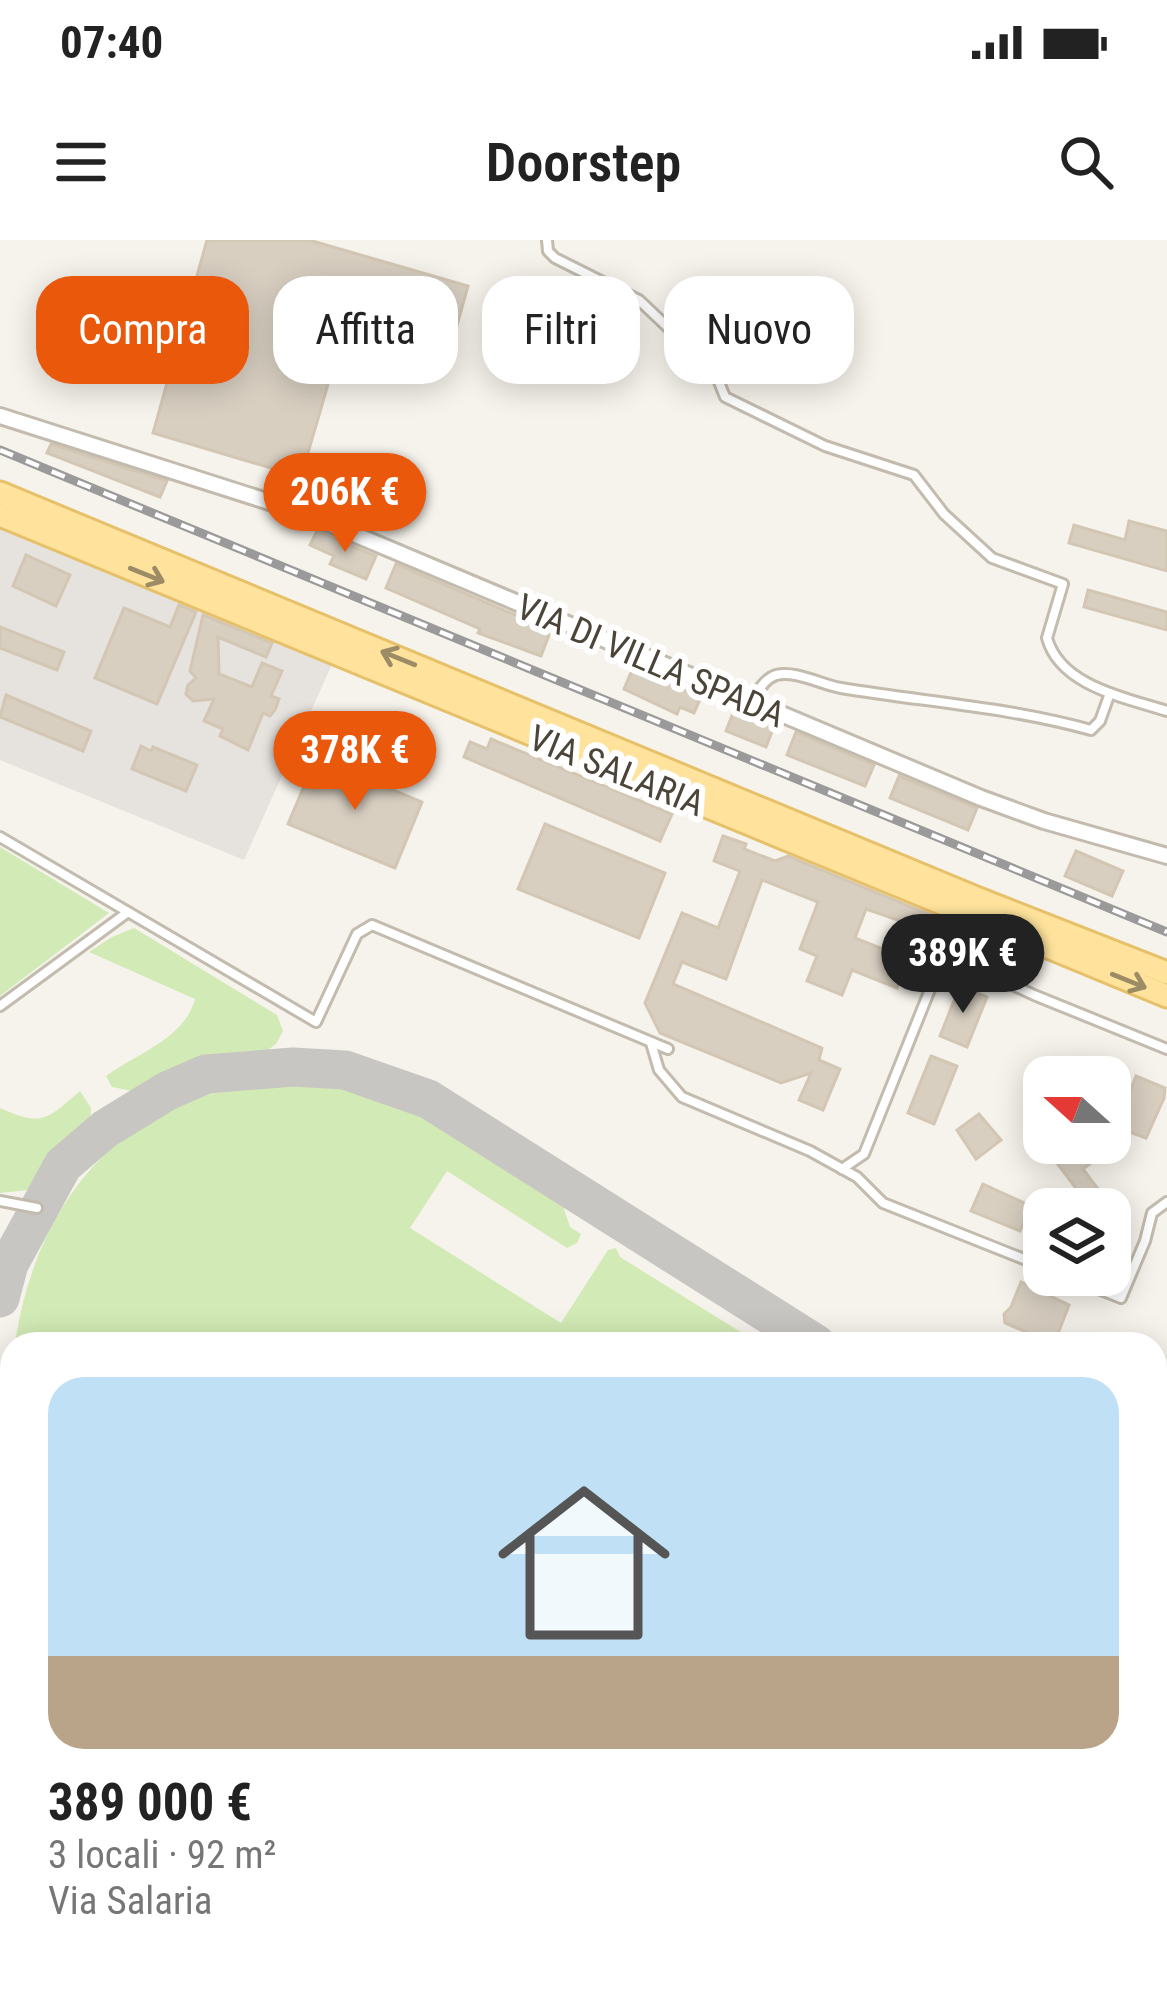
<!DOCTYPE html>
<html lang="it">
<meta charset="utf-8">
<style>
body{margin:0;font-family:"Roboto Condensed",sans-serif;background:#f6f6f6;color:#222;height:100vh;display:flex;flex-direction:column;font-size:45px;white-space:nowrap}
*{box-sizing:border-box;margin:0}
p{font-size:39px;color:#767676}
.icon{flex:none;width:66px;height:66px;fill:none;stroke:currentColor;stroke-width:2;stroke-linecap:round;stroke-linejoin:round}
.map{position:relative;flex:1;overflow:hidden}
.panel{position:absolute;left:0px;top:1092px;width:1167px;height:663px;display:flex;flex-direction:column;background:#fff;border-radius:36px 36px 0 0;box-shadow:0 6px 30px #0003}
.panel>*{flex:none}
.hud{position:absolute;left:36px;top:36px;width:1095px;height:108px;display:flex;gap:24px}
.needle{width:78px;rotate:291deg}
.controls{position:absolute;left:1023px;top:816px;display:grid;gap:24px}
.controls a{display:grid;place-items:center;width:108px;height:108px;border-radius:24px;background:#fff;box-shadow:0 6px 30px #0003;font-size:60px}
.price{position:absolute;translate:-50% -102px;padding:0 27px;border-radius:42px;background:#ea580c;color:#fff;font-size:39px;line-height:78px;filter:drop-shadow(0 3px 6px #0008)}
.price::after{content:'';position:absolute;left:50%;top:72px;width:36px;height:27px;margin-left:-18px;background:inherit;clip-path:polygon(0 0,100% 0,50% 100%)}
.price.current{background:#222;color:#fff}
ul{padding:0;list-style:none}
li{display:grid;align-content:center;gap:24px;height:636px;padding:0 48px}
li+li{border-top:3px solid #e0e0e0}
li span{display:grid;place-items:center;height:372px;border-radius:36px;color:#555}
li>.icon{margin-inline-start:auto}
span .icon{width:216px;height:216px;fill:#fffc;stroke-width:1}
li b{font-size:51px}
.pill{padding:0 42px;border-radius:36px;background:#fff;box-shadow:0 6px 30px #0003;font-size:42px;line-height:108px}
.pill.current{background:#ea580c;color:#fff}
.status{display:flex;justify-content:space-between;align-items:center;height:84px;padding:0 60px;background:#fff;direction:ltr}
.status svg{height:33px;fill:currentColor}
header{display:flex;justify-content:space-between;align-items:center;height:156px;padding:0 48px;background:#fff;font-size:54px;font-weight:600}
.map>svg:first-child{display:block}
.industrial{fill:#e6e2dd}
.green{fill:#d2eab5}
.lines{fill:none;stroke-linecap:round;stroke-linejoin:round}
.taxiway{stroke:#c8c6c3;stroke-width:39}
.runway{stroke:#c8c6c3;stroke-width:96}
.building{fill:#d8cfc1;stroke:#d3c7b4;stroke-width:3}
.service-casing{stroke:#c2bbae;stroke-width:14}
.minor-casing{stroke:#c2bbae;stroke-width:20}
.primary-casing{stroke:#e6c16a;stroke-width:27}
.service{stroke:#fff;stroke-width:8}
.minor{stroke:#fff;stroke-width:14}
.primary{stroke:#ffe39c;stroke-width:21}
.rail-casing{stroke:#9a9a9a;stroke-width:9}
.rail{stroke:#fff;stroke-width:4.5;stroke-dasharray:14;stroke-linecap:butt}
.oneway{stroke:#9c8c66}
.labels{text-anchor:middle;stroke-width:12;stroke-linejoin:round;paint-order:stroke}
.street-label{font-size:36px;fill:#4b4439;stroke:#fff}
</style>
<div class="status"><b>07:40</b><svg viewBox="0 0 49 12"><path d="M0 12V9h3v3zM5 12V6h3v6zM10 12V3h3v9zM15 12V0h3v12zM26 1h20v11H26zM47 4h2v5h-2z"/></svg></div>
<header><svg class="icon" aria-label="menu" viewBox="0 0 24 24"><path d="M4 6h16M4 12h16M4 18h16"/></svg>Doorstep<svg class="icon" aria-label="search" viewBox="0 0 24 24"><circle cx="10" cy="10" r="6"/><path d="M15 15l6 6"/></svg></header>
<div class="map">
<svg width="1167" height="1753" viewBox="0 0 1167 1753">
<rect width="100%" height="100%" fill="#f6f3ec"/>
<path class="industrial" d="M0,286L333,422L244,620L0,520Z"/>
<g class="green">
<path d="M0,607L109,673L0,756Z"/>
<path d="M134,688L277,775L283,791L276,804L264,813L183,830L137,852L112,847L106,836C138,813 184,799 195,759L89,712L112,697Z"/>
<path d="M263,841C284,842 308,839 328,843C414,856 489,915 561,960L570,987L581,994L577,1003L567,1008L447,931L410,988L561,1083L608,1010L616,1008L620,1017L760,1104H12V1193C0,1021 89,860 263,841Z"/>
<path d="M80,851L91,868L90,884L28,950L0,953V868C43,887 46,880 80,851Z"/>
<path d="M0,1276L12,1288V1743H144L151,1753H0Z"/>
<path d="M1155,1479H1167V1753L895,1751L893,1743H1155Z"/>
<path d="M209,1743H816L817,1753H219Z"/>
</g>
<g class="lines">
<g class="taxiway">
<path d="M0,1058L9,1024L63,925L105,889L167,851L206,834L293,827L345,830L428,859L816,1104"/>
<path d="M1155,1156L1167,1155"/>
<path d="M0,1184L12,1224"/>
<path d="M1155,1260L1167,1261"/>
<path d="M1155,1361L1167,1382"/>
<path d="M1155,1435L1167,1422"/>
<path d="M189,1743L198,1753"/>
</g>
<path class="runway" d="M1155,1443H1167"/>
</g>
<g class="building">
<path d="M207,0H309L468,46L451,107L347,79L301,237L153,193Z"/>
<path d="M51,204L167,241L160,257L47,213Z"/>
<path d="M1129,281L1167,291V331L1069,303L1074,285L1125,300Z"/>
<path d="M317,291L376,316L366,339L330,324L334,316L310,305Z"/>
<path d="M26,315L70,335L56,366L13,346Z"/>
<path d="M396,324L551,390L541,416L478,393L480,389L386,348Z"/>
<path d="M1088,350L1167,372V390L1084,367Z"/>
<path d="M179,365L196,372L157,464L95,438L124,368L170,387Z"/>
<path d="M203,375L272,403L266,417L218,397L219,434L252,447L262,423L282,431L271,456L279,459L275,470L270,476L263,473L248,510L220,496L223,489L204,481L214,459L193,461L186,454L188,445L196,438L190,431Z"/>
<path d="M0,387L64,412L57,430L0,408Z"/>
<path d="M633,428L701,457L694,473L680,467L677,474L624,449Z"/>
<path d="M6,455L91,491L83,511L0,477Z"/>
<path d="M735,468L775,484L766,507L726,491Z"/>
<path d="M796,492L874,525L865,546L787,515Z"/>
<path d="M491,499L672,574L660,601L464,517L470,502L487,509Z"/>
<path d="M141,506L151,511L153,507L197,525L186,551L132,529Z"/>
<path d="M316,518L422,562L395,628L288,584Z"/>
<path d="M899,536L977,568L968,590L890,558Z"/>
<path d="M545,584L665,633L639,698L518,649Z"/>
<path d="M723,596L746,604L744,609L775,621L788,616L950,683L949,698L866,669L855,698L908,719L897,748L852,730L842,755L807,741L817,716L800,709L818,662L762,640L726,739L682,722L673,744L822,808L819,820L840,829L823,870L799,860L811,833L781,843L660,793L645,763L682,673L718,688L740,631L714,621Z"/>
<path d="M1076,611L1123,631L1112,656L1065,636Z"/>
<path d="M960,746L987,757L967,807L940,796Z"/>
<path d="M931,816L957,826L934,884L908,873Z"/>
<path d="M1136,836L1165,848L1164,858L1146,898L1116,887Z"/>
<path d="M979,874L1001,900L976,919L957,890Z"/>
<path d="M1042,903H1090L1082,910L1091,923L1083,929L1125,985L1110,996V969H1079L1070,957L1078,951Z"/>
<path d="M983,944L1031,966L1020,991L971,971Z"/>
<path d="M1021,1042L1069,1065L1054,1104L1005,1083L1004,1074L1011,1067Z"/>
</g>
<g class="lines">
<g class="service-casing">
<g id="service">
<path d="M547,0L548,11L555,18L639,60L715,132L725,157L825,206L914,235L944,274L992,318L1063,344L1047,398C1060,446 1126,458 1167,471"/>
<path d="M752,462C757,452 764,439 776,435C796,430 822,445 841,448C925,462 1009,467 1091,490L1100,481L1110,453"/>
<path d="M0,597L316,782L357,694L372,685L668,809"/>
<path d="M949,715L959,702L968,678"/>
<path d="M0,766L128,672"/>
<path d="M651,803L659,830L682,857L810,911L857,937L883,963L1044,1027"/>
<path d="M842,929L864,914L937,732L949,715L1034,755L1167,809"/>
<path d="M0,961L37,968"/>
<path d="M1063,1035L1121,1058L1145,1001L1152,973L1167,962"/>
<path d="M0,1247L12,1257"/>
</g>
</g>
<g class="minor-casing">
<path id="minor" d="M0,176L304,273L981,558L1044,581L1167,616"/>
</g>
<g class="primary-casing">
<g id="primary">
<path d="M0,253L976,658L1167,733"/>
<path d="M0,275L1167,756"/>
</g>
</g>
<use href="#service" class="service"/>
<use href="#minor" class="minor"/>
<use href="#primary" class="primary"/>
<g class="rail-casing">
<path id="rail" d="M0,210L1167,692"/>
</g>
<use href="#rail" class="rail"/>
</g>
<defs><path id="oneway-shaft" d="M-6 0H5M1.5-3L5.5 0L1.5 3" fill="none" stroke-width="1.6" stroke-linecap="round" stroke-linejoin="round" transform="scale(3)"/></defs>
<g class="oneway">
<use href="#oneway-shaft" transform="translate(147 335) rotate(22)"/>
<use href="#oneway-shaft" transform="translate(398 418) rotate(-158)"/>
<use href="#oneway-shaft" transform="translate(1129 741) rotate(22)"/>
</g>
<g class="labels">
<g class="street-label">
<text transform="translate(651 420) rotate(23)" y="13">VIA DI VILLA SPADA</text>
<text transform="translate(617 530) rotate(22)" y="13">VIA SALARIA</text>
</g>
</g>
</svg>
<div class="controls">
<a><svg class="needle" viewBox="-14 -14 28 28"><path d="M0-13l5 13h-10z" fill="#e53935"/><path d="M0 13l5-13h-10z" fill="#767676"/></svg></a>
<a><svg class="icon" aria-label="layers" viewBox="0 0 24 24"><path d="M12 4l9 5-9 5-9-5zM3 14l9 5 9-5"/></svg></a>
</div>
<b class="price" style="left:345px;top:315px">206K €</b>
<b class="price" style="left:355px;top:573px">378K €</b>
<b class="price current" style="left:963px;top:776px">389K €</b>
<div class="hud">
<a class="pill current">Compra</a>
<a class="pill">Affitta</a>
<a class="pill">Filtri</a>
<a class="pill">Nuovo</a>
</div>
<section class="panel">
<ul>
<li><span style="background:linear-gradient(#bfe0f5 75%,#b9a48a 0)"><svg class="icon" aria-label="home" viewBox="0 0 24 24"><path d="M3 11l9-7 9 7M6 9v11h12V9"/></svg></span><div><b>389 000 €</b><p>3 locali · 92 m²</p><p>Via Salaria</p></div></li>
</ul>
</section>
</div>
